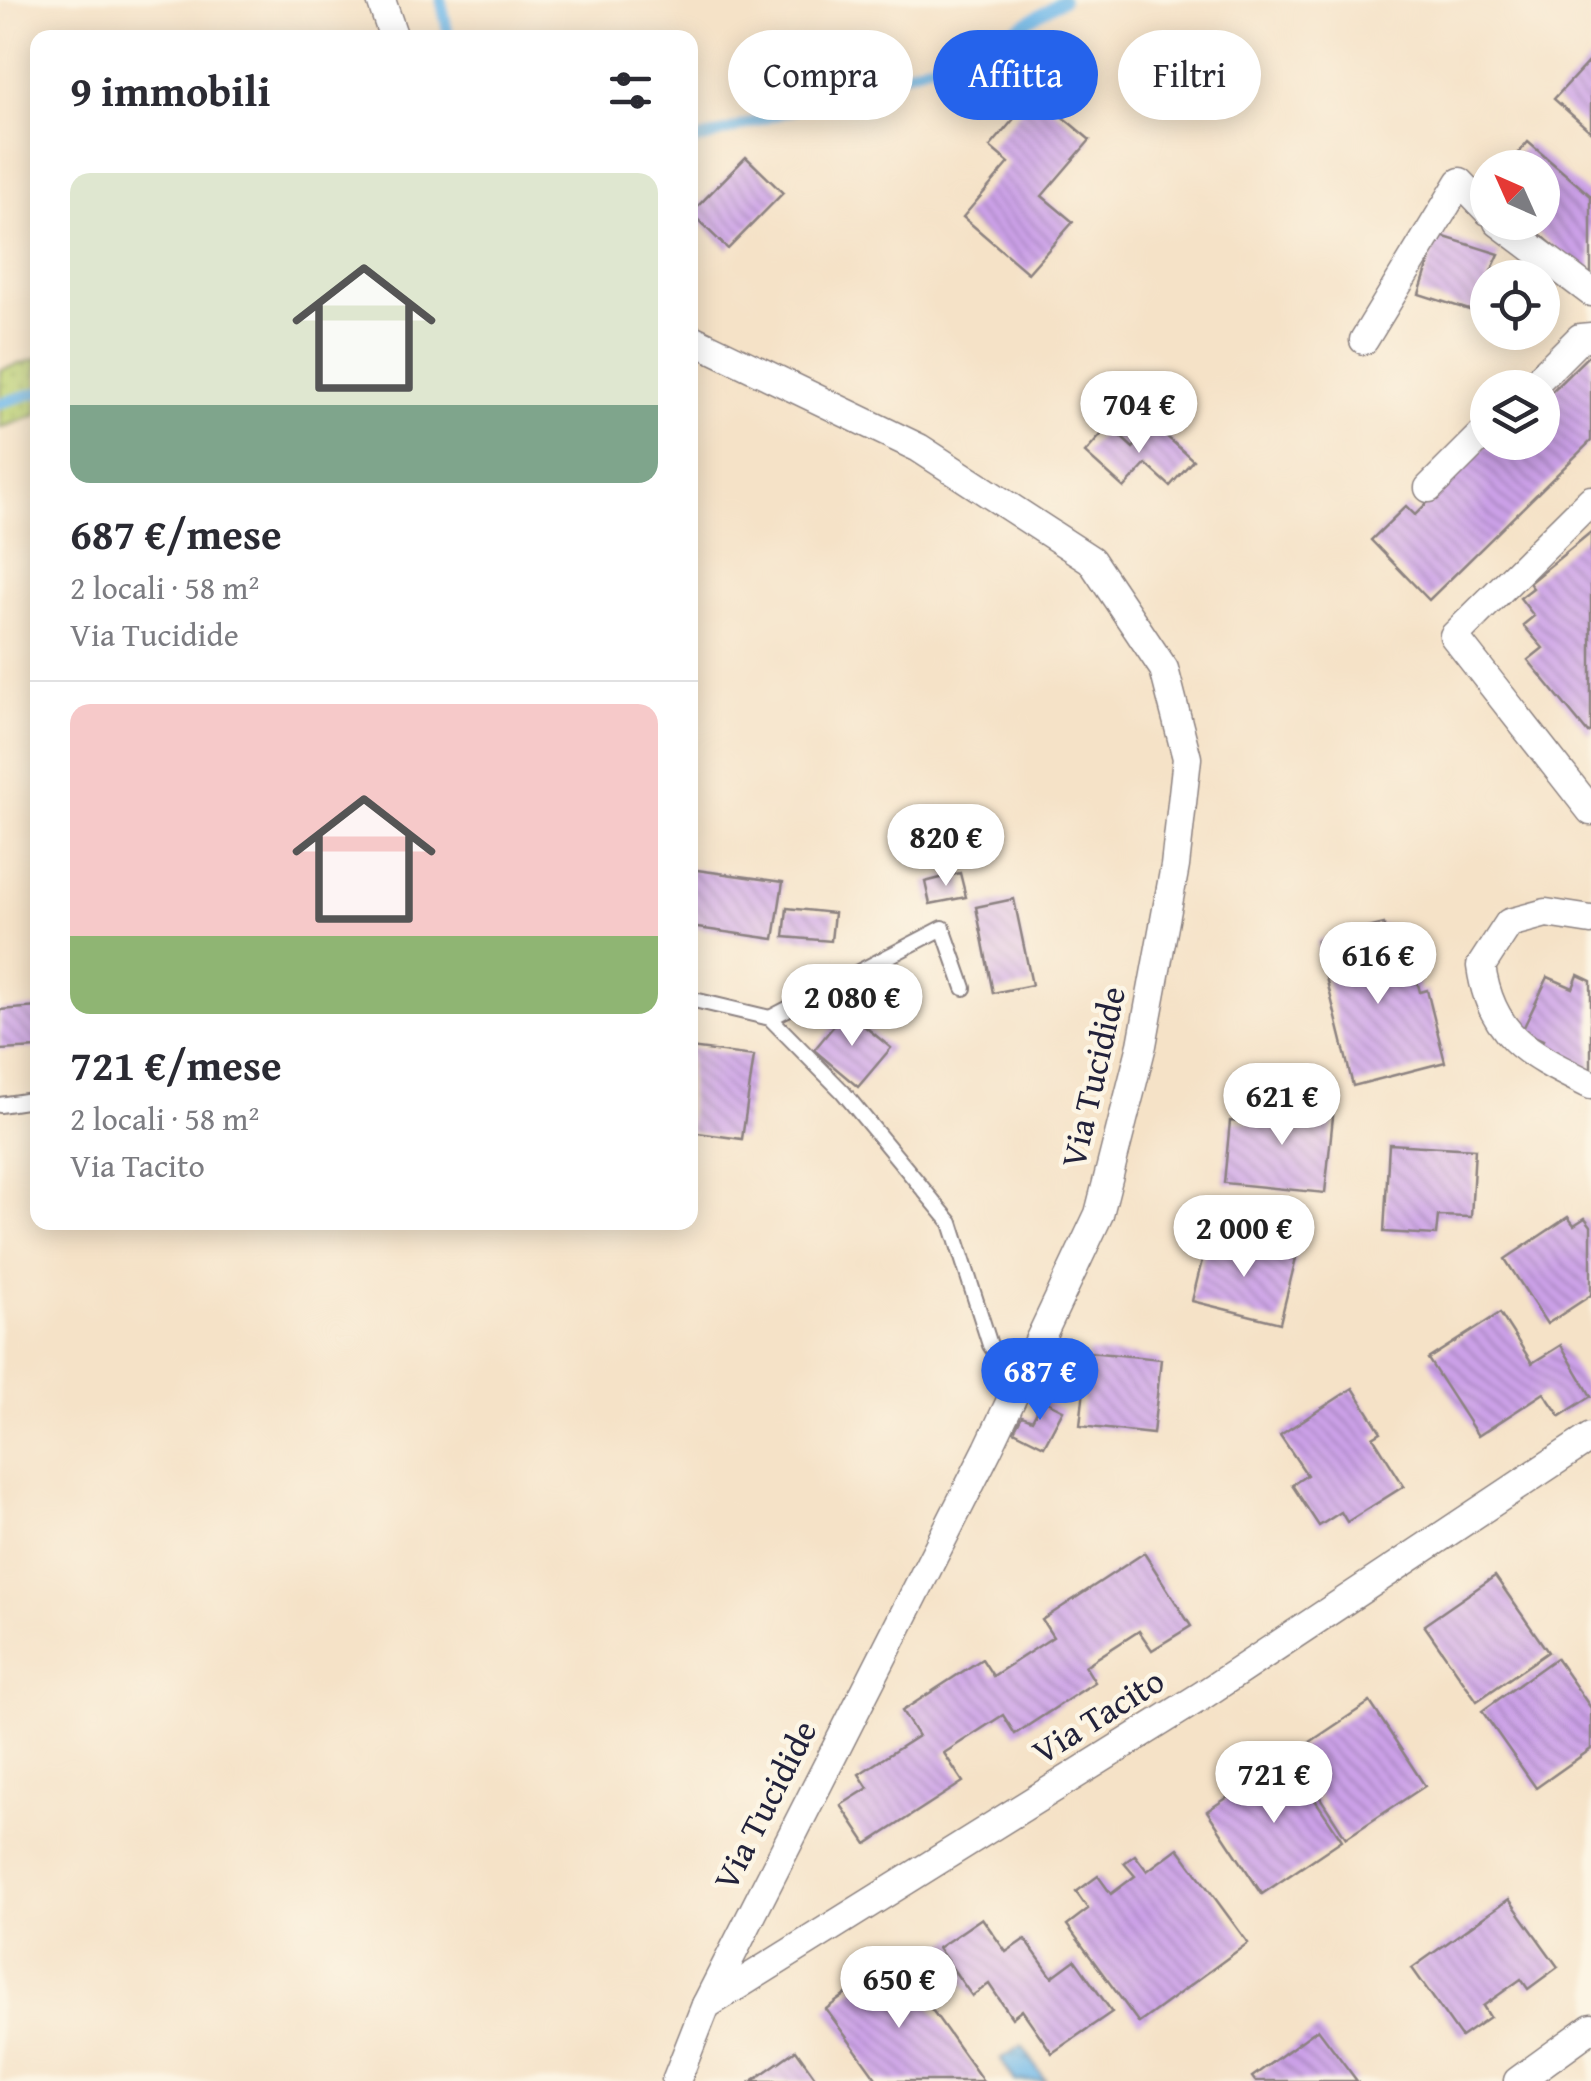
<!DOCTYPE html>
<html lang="it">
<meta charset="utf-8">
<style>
body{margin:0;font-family:"Gentium Book Plus",serif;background:#f2f2f3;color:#2b2b33;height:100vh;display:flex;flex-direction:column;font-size:38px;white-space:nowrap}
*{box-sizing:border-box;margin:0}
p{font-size:32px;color:#7c7c81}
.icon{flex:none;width:55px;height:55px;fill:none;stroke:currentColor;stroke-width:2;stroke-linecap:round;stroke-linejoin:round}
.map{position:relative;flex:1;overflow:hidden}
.sheet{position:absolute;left:30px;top:30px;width:668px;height:1200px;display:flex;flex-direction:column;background:#fff;border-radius:20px;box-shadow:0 5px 25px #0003}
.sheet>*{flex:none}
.guide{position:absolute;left:728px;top:30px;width:712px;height:90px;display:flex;gap:20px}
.needle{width:65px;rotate:315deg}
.buttons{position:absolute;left:1470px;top:150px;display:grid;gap:20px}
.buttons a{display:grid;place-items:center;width:90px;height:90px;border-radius:50%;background:#fff;box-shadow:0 5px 25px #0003;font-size:50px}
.price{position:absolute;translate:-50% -85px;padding:0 22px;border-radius:35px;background:#fff;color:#222;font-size:32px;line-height:65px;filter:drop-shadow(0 2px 5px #0008)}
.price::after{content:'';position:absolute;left:50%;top:60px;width:30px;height:22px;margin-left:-15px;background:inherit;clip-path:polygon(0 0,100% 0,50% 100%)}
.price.active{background:#2563eb;color:#fff}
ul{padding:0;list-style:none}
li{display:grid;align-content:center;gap:20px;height:530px;padding:0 40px}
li+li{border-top:2px solid #e1e1e2}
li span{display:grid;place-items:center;height:310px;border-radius:20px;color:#555}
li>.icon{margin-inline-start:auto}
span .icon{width:180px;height:180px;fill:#fffc;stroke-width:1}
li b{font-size:42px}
h2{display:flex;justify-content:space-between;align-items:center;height:120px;padding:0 40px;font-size:42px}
.chip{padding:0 35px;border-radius:45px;background:#fff;box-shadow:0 5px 25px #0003;font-size:35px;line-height:90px}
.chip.active{background:#2563eb;color:#fff}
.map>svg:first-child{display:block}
.grass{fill:url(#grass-dots);stroke:#707a58;stroke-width:2.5}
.water{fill:url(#water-ripples);stroke:#4a6e92;stroke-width:2.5}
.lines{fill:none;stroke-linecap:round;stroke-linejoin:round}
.stream{stroke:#72baea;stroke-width:11}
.building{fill:url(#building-back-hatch)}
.lane-casing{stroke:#8c8281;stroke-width:18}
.street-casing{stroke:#8c8281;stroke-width:31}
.lane{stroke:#fff;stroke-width:14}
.street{stroke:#fff;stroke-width:28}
.labels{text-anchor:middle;stroke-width:9;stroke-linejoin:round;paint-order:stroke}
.street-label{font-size:35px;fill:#22223b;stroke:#fcf5e5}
</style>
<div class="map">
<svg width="1591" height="2081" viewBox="0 0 1591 2081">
<defs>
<pattern id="grass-dots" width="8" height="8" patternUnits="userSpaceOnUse" patternTransform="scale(2.5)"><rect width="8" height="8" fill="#bdd276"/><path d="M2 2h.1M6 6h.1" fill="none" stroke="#a2b467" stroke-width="1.8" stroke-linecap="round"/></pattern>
<pattern id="water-ripples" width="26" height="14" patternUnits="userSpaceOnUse" patternTransform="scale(2.5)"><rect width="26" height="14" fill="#72baea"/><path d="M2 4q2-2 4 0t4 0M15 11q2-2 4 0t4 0" fill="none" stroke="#5d97bf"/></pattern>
<pattern id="building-back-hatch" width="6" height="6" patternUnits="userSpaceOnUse" patternTransform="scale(2.5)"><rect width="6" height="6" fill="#cca1e8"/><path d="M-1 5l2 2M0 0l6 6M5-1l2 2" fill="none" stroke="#a583bd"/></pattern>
</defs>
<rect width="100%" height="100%" fill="#fcf5e5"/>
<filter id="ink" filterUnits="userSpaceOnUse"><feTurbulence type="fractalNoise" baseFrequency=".01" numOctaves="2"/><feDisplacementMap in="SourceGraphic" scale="20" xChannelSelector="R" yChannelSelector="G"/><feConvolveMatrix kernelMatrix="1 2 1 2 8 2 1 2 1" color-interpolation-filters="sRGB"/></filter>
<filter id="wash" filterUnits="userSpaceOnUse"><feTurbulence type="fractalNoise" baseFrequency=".0048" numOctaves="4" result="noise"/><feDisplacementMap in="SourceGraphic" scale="40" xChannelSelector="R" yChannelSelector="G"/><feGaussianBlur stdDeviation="2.25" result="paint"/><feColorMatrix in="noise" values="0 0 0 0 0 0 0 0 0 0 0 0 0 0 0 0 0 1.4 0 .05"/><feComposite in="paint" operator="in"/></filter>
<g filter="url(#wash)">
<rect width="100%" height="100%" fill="#f5e2c7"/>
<path class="grass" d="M37,359V415L0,428V370Z"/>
<path class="water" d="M1022,2046L1046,2081H1015L1001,2059Z"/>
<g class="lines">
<g class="stream">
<path d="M441,0L449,38"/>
<path d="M690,143L987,46L1063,0"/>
<path d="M0,403L38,392"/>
</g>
</g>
<g id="blocks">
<g class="building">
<path d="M1591,59V132L1554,99Z"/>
<path d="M1035,94L1090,140L1042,196L1073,222L1028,273L963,217L1009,163L990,147Z"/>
<path d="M1528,142L1591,196V278L1526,222H1542V168H1506Z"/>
<path d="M746,157L783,193L728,249L691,213Z"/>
<path d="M1438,235L1499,254L1488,278V316L1419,294Z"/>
<path d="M1591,353V441L1429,600L1371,540L1406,506L1415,515L1487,443L1493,449L1500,442H1542V401Z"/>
<path d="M1154,425L1193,460L1170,486L1146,464L1124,488L1085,453L1109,426L1133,448Z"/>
<path d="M1591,532V731L1588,733L1528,660L1543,648L1523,625L1534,616L1520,598L1533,588L1529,583Z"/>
<path d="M690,869L783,882L774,939L690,927Z"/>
<path d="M960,873L966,897L930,904L925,882Z"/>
<path d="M1014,899L1032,985L993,993L976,907Z"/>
<path d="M787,908L834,913L831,941L784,937Z"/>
<path d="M1384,924L1393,959L1402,957L1406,972L1414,969L1420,992L1427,990L1445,1062L1353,1086L1317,941Z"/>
<path d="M1578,975L1591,981V1075L1538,1052L1543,1040L1522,1031L1548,977L1573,988Z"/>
<path d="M38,1007V1048L0,1050V1010Z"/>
<path d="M846,1011L891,1048L858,1087L814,1050Z"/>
<path d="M690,1048L754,1056L742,1139L690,1132Z"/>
<path d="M1265,1100L1334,1107L1325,1193L1224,1183L1230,1121L1263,1124Z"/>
<path d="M1389,1144L1475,1149L1471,1217L1438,1216L1436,1235L1384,1232Z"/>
<path d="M1568,1217L1574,1225L1585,1218L1591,1226V1295L1547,1324L1505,1259Z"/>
<path d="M1208,1236L1296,1258L1280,1323L1192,1301Z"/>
<path d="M1500,1313L1532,1363L1561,1345L1591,1396L1560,1416L1544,1393L1478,1436L1428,1359Z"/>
<path d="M1088,1352L1161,1359L1153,1434L1080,1426Z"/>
<path d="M1353,1388L1381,1432L1373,1437L1404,1486L1347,1522L1341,1512L1319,1526L1292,1485L1307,1475L1280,1435Z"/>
<path d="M1043,1400L1063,1410L1044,1446L1014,1431L1022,1416L1032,1420Z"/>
<path d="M1144,1553L1191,1626L1152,1650L1139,1631L1085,1666L1095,1682L1015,1734L1003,1715L944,1753L963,1782L867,1844L841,1805L868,1788L859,1774L918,1736L902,1711L982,1659L993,1676L1053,1637L1042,1620Z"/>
<path d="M1495,1576L1548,1652L1477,1701L1424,1625Z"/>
<path d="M1556,1658L1591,1708V1749L1536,1788L1482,1711Z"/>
<path d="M1370,1702L1425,1786L1346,1838L1292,1754Z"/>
<path d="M1287,1758L1342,1840L1262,1894L1207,1811Z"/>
<path d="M1178,1848L1248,1943L1139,2023L1067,1925L1088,1909L1076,1892L1098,1876L1111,1894L1135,1876L1124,1863L1135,1855L1147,1871Z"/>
<path d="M1509,1899L1558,1967L1528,1989L1521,1979L1483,2006L1490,2017L1461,2037L1412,1968Z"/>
<path d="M982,1918L1006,1952L1025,1939L1052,1977L1075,1960L1112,2012L1052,2053L1022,2010L1012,2018L989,1984L972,1996L938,1948Z"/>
<path d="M895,1958L983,2081H878L826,2009Z"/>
<path d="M1318,2029L1357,2081H1255L1252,2077Z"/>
<path d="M796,2050L818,2081H752Z"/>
</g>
</g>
</g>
<g filter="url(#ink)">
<use href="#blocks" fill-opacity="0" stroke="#8c8281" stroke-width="2.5"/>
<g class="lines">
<g class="lane-casing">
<g id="lane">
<path d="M690,999L770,1018L843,1092L951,1223L990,1345L1018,1385"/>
<path d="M770,1018L943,928L964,988"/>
<path d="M0,1105L38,1099"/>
</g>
</g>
<g class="street-casing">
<g id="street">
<path d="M381,0L394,38"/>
<path d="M1498,222L1591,292"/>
<path d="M690,338L919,448L1091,560L1164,669L1187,758L1175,866L1142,1045L1099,1214L988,1449L706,2005"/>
<path d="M1364,340L1460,182L1488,211"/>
<path d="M1530,388L1580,338L1591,337"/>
<path d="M1429,488L1488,429"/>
<path d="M1591,500L1454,636L1591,811"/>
<path d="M1591,920L1546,913L1509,923L1481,966C1491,1038 1531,1055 1591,1085"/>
<path d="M676,2081L706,2005L1203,1695L1591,1437"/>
<path d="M1518,2081L1591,2028"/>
</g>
</g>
<use href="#lane" class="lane"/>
<use href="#street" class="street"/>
</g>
</g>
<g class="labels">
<g class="street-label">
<text transform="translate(1093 1077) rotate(-77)" y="12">Via Tucidide</text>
<text transform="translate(1098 1716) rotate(-32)" y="12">Via Tacito</text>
<text transform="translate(765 1805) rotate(-63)" y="12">Via Tucidide</text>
</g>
</g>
</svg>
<div class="buttons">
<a><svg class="needle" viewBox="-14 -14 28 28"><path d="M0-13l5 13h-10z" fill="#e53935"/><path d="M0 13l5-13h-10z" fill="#7c7c81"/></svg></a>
<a><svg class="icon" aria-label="locate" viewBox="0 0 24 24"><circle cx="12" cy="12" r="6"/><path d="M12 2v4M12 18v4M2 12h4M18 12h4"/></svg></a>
<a><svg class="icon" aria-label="layers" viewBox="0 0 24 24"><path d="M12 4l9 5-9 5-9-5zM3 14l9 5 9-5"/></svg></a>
</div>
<b class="price" style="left:1139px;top:456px">704 €</b>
<b class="price" style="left:946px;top:889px">820 €</b>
<b class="price" style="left:1378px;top:1007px">616 €</b>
<b class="price" style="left:852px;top:1049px">2 080 €</b>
<b class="price" style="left:1282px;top:1148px">621 €</b>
<b class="price" style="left:1244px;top:1280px">2 000 €</b>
<b class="price active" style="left:1040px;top:1423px">687 €</b>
<b class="price" style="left:1274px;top:1826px">721 €</b>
<b class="price" style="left:899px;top:2031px">650 €</b>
<div class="guide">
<a class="chip">Compra</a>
<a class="chip active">Affitta</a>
<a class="chip">Filtri</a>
</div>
<section class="sheet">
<h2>9 immobili<svg class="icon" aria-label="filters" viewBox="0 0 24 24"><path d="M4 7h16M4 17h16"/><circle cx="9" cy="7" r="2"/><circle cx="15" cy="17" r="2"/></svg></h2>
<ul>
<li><span style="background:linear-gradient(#dfe7d0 75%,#7fa58c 0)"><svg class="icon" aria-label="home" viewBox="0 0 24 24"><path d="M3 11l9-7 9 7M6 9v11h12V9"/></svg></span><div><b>687 €/mese</b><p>2 locali · 58 m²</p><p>Via Tucidide</p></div></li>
<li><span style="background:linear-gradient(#f6c9c9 75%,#8fb573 0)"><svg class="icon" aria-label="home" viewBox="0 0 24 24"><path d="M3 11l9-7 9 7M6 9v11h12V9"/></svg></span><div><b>721 €/mese</b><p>2 locali · 58 m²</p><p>Via Tacito</p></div></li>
</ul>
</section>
</div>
